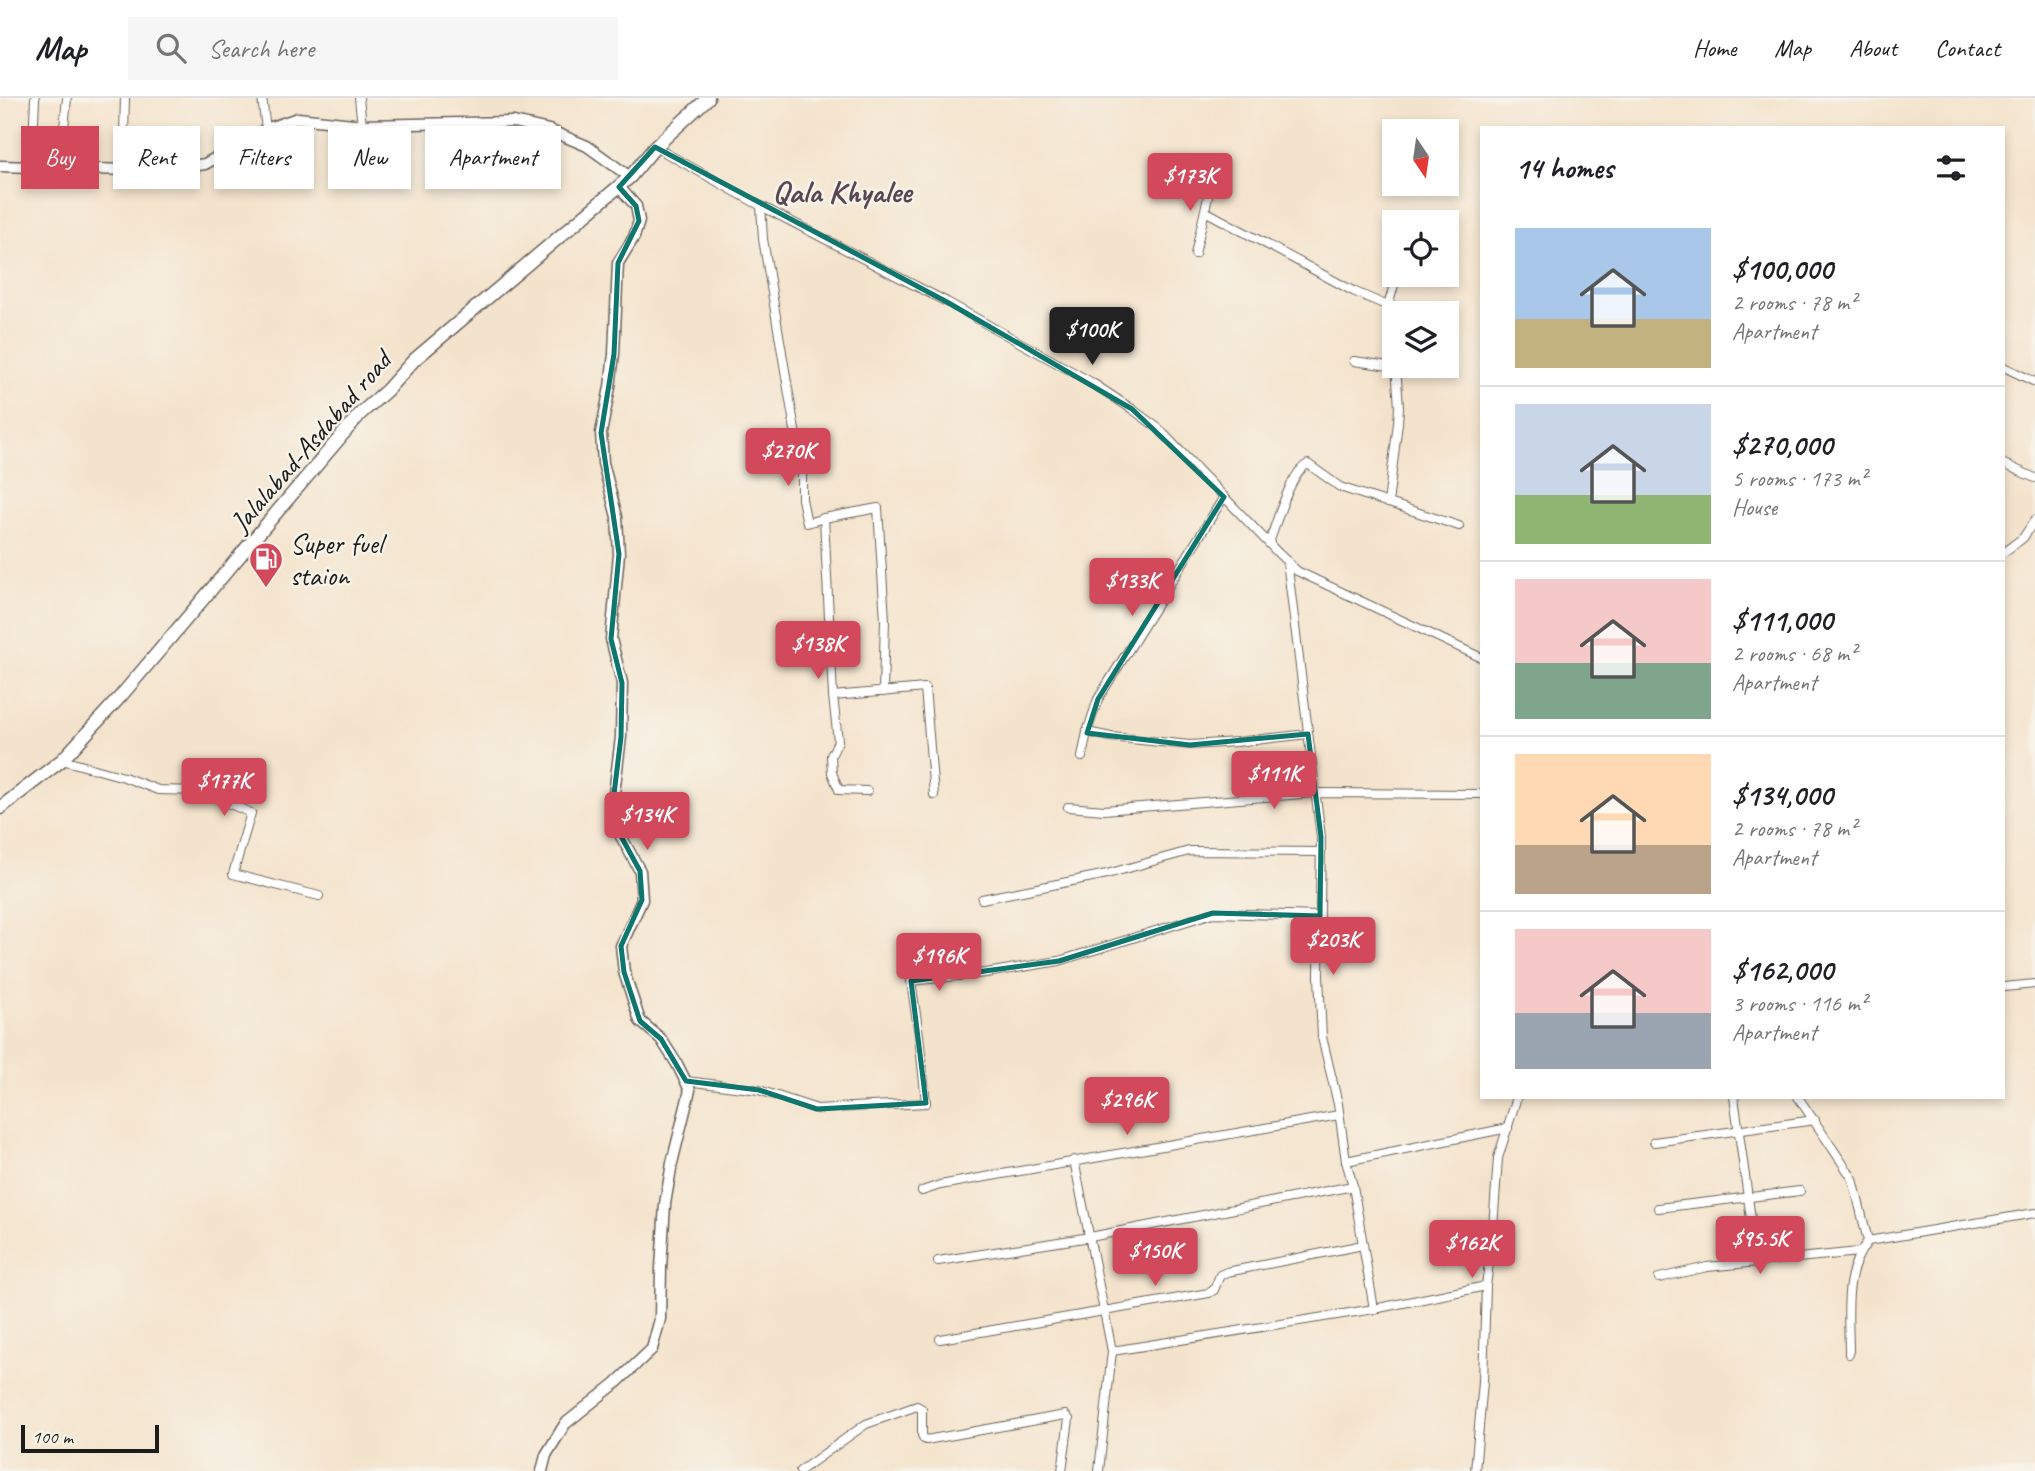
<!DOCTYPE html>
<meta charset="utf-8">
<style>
body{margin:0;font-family:Caveat,sans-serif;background:#f6f6f6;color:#202124;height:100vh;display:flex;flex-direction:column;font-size:26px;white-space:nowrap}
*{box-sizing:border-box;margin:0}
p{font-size:23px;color:#757577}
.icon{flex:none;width:38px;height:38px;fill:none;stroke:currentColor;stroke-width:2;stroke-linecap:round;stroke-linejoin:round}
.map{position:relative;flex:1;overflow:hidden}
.drawer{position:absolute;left:1480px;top:28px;width:525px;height:973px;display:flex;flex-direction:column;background:#fff;border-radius:0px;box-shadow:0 4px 10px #0003}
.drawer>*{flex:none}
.top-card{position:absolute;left:21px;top:28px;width:665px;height:63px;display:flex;gap:14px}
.needle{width:46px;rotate:167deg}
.tools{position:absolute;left:1382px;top:21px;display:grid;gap:14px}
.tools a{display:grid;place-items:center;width:77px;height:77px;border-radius:0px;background:#fff;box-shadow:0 4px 10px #0003;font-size:35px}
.scale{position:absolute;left:21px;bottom:18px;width:138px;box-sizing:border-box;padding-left:7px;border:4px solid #1c1c1c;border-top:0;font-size:19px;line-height:24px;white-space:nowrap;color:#1c1c1c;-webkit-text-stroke:5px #f7f3e8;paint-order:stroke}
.price{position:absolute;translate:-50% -60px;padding:0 16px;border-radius:7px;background:#d1495b;color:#fff;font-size:23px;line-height:46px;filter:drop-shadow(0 2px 4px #0008)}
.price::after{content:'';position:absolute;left:50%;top:42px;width:21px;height:16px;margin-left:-10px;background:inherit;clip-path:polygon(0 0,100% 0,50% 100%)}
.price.current{background:#222;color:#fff}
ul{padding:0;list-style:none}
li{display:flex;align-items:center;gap:21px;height:175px;padding:0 35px}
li+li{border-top:2px solid #e0e0e0}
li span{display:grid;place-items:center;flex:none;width:196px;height:140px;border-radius:0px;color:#555}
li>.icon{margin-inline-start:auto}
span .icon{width:84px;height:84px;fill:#fffc;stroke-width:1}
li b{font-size:30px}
h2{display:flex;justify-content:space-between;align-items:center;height:84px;padding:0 35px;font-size:30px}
.tag{padding:0 24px;border-radius:0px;background:#fff;box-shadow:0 4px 10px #0003;font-size:24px;line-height:63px}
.tag.current{background:#d1495b;color:#fff}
header{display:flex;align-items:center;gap:42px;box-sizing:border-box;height:98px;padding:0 35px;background:#fff;border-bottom:2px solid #e0e0e0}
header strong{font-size:33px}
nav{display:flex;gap:38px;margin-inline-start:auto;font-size:24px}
.search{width:490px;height:63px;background:#f6f6f6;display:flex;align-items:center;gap:18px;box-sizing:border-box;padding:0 24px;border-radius:0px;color:#757577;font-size:26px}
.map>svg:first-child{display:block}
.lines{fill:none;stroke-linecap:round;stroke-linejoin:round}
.street-casing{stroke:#68625a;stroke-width:10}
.secondary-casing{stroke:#68625a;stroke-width:13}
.primary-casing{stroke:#68625a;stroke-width:15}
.street{stroke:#fff;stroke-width:8}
.secondary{stroke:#fff;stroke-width:10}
.primary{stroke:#fff;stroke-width:12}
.marked{fill:none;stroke:#0f766e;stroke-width:5;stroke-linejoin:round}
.labels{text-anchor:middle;stroke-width:5;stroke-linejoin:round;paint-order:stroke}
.street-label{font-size:28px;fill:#1c1c1c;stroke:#f7f3e8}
.poi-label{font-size:28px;fill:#1c1c1c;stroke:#f7f3e8;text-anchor:start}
.quarter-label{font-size:32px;font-weight:bold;fill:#574755;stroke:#f7f3e8}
</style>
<header>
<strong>Map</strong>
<div class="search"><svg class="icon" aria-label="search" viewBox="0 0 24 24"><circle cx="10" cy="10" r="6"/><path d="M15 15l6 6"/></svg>Search here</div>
<nav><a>Home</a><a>Map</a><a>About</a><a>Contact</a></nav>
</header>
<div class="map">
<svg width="2035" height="1373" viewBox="0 0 2035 1373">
<rect width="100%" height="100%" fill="#f7f3e8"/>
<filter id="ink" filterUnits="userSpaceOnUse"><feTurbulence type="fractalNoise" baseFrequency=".0143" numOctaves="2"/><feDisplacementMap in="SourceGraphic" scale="14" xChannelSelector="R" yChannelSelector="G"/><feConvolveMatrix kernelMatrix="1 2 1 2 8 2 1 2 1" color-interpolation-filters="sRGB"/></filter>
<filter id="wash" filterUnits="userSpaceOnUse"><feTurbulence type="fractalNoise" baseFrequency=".00686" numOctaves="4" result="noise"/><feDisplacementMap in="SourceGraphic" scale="28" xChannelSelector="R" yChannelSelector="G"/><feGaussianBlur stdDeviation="1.57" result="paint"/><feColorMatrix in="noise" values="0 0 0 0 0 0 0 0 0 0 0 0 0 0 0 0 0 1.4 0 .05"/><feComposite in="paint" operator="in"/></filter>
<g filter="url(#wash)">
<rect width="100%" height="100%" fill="#f4e3cc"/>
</g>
<g filter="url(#ink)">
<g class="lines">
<g class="street-casing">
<g id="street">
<path d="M262,0L266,31"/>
<path d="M359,0L362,27"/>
<path d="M655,49L761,108L947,204L1091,284L1132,311L1158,330L1278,455L1297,473L1482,560"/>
<path d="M32,69L35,0"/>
<path d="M60,70L67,0"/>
<path d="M123,72L125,0"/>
<path d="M761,108L763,141L802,374V401L807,425L824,420L878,410L885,522L883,594"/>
<path d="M1205,113L1353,193L1388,208"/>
<path d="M1195,156L1212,81"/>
<path d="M1395,256L1393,234L1388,208L1397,177"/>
<path d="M1354,263L1396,269"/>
<path d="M2004,269L2035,284"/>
<path d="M2004,366L2035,380"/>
<path d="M1388,405L1398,325L1399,309L1396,268"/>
<path d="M824,420L833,598L838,643L831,658L832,675L839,692L867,693"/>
<path d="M1269,445C1276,427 1290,374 1308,366L1340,389L1459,428"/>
<path d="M2004,454L2023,440L2035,422"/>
<path d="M1287,463L1321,739L1319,879L1322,939L1338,1006L1346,1063L1353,1088L1374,1211L1486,1188"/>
<path d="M833,598L925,590L934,697"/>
<path d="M1087,634L1111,639L1190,647L1237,644L1308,636"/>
<path d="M1082,659L1087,634L1098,601L1224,399"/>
<path d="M62,662L124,679L158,692L200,693L251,715L233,776L319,798"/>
<path d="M1068,709L1104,712L1315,695L1482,696"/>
<path d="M982,801L1107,776L1189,753L1321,754"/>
<path d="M2004,889L2035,886"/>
<path d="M686,983L759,992L817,1011L926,1005L919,937L911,883L986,875L1059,863L1213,815L1320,818"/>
<path d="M1734,999L1757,1164"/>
<path d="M1798,999L1853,1081L1868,1143C1842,1175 1849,1218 1849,1256"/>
<path d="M1654,1044L1815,1022"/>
<path d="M1074,1062L1112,1253L1099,1373"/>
<path d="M1346,1063L1508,1030"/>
<path d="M922,1093L940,1087L1339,1017"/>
<path d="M1658,1110L1800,1093"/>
<path d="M1868,1143L2035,1115"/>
<path d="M938,1163L1090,1139L1353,1088"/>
<path d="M1659,1180L1707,1169L1859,1154"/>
<path d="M940,1241L1209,1195L1214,1192L1220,1177L1227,1174L1363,1147"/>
<path d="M1112,1253L1374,1211"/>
<path d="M800,1373L866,1326L917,1308L922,1311V1337L924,1341L926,1342L1065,1317L1069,1321L1062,1373"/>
<path d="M1475,1373L1483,1284L1486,1188L1492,1143L1498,1060L1517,999"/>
</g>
</g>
<g class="secondary-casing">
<g id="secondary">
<path d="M0,68L158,73L205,66L266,31L298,20L362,27L514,24L549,32L587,48L630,79"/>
<path d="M542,1373L546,1357L565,1326L616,1285L652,1251L660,1221L661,1170L665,1106L672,1065L690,992L677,966L661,941L640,923L624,874L621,848L642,802L640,773L611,720L621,639L622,585L611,541L619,456L617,419L603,365L601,335L610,289L614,256L618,165L634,139L639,123L636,108L619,89"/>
</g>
</g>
<g class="primary-casing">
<path id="primary" d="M0,710L62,662L120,599L360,316L387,292L414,262L630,79L655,49L708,0"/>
</g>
<use href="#street" class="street"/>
<use href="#secondary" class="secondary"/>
<use href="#primary" class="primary"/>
</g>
</g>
<path class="marked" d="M655,49L947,204L1132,311L1224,399L1098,601L1087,635L1190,647L1308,636L1321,739L1320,818L1213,815L1059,863L911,883L926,1005L817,1011L759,992L686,983L661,941L640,923L624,874L621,848L642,802L640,773L611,720L621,639L622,585L611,541L619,456L601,335L614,256L618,165L639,123L636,108L619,89Z"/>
<defs>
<g id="fuel-pin" transform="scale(1.75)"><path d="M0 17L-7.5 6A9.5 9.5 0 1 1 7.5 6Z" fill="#d1495b" stroke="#f7f3e8"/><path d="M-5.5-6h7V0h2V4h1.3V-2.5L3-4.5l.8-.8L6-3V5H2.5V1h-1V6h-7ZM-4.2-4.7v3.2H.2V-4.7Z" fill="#fff"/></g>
</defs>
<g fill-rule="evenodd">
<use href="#fuel-pin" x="266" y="461"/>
</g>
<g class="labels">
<g class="street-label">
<text transform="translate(310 343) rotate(-49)" y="10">Jalalabad-Asdabad road</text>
</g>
<g class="poi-label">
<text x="290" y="455">Super fuel<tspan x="290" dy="32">staion</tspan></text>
</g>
<g class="quarter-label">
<text x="842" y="104">Qala Khyalee</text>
</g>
</g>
</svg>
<div class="tools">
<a><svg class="needle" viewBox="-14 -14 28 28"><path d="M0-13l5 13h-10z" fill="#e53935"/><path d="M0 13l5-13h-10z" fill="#757577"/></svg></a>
<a><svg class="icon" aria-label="locate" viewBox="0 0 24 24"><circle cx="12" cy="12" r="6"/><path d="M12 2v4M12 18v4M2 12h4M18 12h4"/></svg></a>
<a><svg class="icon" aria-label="layers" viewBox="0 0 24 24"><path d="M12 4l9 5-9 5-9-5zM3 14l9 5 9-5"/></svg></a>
</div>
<div class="scale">100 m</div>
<b class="price" style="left:1190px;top:115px">$173K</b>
<b class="price current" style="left:1092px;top:269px">$100K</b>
<b class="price" style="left:788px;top:390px">$270K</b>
<b class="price" style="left:1132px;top:520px">$133K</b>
<b class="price" style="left:818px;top:583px">$138K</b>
<b class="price" style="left:1274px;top:713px">$111K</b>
<b class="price" style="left:224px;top:720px">$177K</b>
<b class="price" style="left:647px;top:754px">$134K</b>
<b class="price" style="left:1333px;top:879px">$203K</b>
<b class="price" style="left:939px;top:895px">$196K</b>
<b class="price" style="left:1127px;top:1039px">$296K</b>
<b class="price" style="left:1760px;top:1178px">$95.5K</b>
<b class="price" style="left:1472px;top:1182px">$162K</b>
<b class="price" style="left:1155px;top:1190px">$150K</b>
<div class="top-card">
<a class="tag current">Buy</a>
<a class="tag">Rent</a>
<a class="tag">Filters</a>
<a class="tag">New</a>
<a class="tag">Apartment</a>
</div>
<section class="drawer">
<h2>14 homes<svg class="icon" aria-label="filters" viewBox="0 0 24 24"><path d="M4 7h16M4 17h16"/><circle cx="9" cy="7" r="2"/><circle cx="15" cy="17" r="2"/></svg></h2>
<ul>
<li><span style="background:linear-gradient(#a9c7e8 65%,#c2b280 0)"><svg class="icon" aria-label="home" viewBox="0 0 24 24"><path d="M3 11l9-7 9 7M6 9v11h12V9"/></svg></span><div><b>$100,000</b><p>2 rooms · 78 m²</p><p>Apartment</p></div></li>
<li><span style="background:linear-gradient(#c9d6e8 65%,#8fb573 0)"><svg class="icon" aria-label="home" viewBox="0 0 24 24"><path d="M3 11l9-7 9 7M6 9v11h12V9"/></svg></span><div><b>$270,000</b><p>5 rooms · 173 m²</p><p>House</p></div></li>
<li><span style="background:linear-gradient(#f6c9c9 60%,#7fa58c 0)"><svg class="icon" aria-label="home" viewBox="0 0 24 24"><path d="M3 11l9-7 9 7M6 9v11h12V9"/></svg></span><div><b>$111,000</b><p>2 rooms · 68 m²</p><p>Apartment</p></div></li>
<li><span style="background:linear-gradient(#ffd9b3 65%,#b9a48a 0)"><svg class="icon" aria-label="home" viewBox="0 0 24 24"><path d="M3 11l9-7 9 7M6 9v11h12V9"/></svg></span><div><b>$134,000</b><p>2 rooms · 78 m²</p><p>Apartment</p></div></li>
<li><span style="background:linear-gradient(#f6c9c9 60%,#9aa5b1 0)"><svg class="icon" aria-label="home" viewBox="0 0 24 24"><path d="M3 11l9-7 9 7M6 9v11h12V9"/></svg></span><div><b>$162,000</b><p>3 rooms · 116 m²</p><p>Apartment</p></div></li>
</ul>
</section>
</div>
